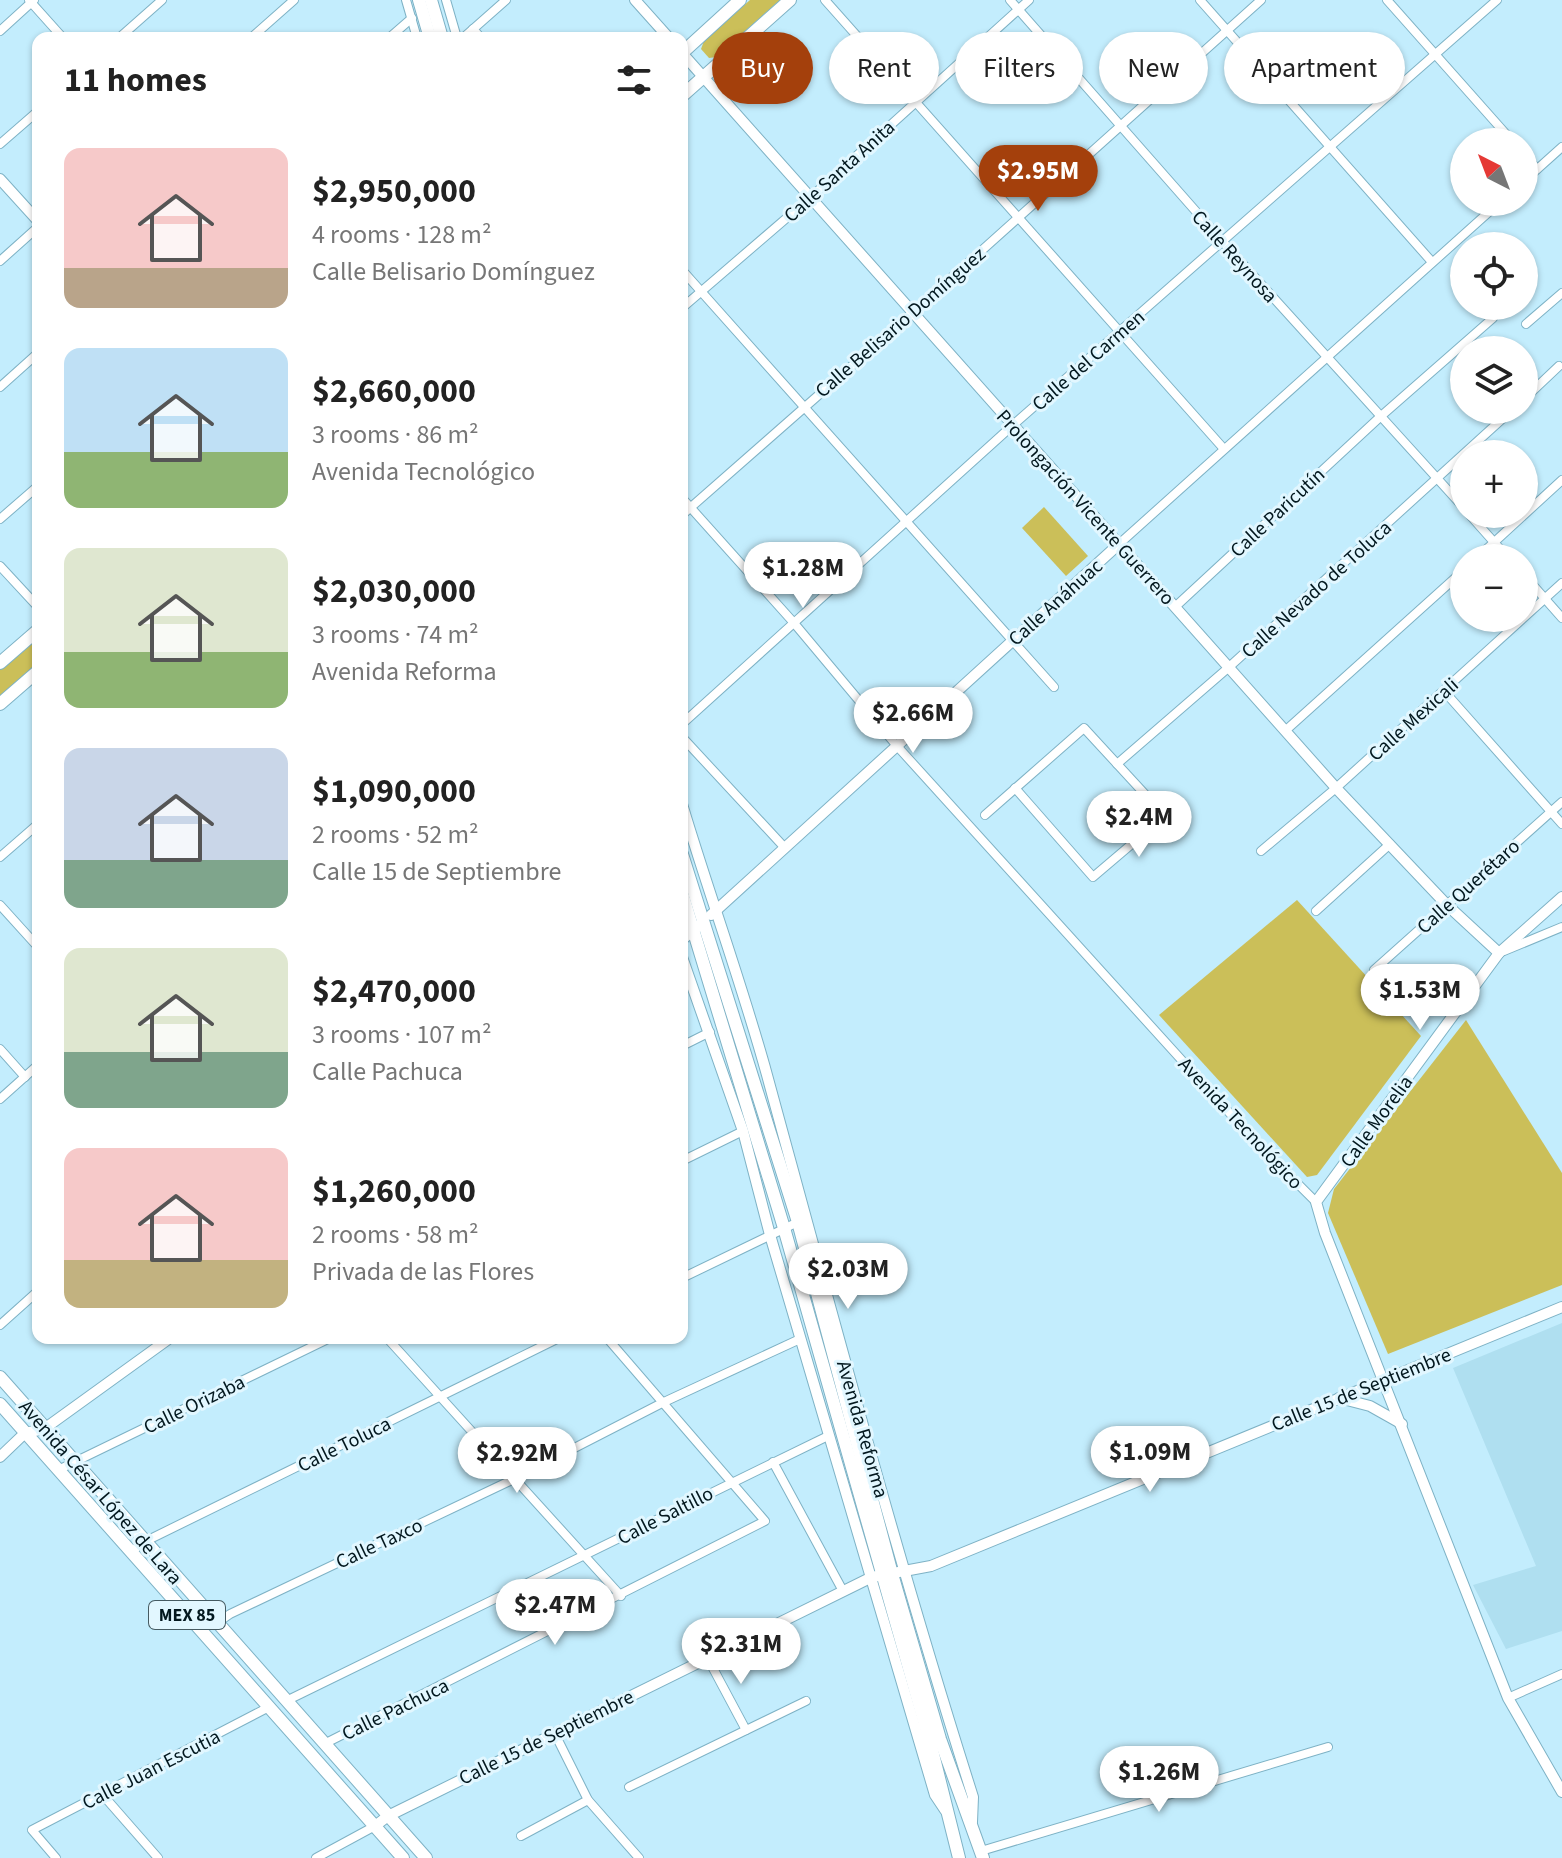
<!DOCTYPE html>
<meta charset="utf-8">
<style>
body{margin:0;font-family:"Source Sans 3",sans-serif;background:#f6f6f6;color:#222;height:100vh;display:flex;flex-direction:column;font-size:30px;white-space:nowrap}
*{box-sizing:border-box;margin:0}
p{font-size:26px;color:#767676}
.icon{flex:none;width:44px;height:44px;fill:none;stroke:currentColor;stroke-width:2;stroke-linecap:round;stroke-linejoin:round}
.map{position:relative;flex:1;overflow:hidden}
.side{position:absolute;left:32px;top:32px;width:656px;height:1312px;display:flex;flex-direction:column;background:#fff;border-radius:16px;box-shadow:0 2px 6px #0004}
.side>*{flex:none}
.guide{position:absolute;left:712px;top:32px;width:730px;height:72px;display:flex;gap:16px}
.needle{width:52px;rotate:318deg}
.buttons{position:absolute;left:1450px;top:128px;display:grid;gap:16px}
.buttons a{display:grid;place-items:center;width:88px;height:88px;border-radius:50%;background:#fff;box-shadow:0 2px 6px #0004;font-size:40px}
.price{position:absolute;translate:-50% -68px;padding:0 18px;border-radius:28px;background:#fff;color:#222;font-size:26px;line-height:52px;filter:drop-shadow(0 2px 4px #0008)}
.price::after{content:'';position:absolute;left:50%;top:48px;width:24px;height:18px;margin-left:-12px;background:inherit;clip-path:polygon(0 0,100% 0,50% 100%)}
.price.active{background:#a4400c;color:#fff}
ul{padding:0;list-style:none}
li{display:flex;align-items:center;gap:24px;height:200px;padding:0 32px}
li span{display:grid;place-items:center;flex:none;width:224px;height:160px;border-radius:16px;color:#555}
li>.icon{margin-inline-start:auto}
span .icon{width:96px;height:96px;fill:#fffc;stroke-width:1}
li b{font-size:34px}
h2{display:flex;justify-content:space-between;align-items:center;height:96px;padding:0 32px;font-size:34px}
.tag{padding:0 28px;border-radius:36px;background:#fff;box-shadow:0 2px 6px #0004;font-size:28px;line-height:72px}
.tag.active{background:#a4400c;color:#fff}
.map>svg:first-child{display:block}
.built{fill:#afdff0}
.green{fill:#cbbf59}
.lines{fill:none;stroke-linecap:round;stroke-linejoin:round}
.minor-casing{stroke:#7eb2c5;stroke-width:10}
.tertiary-casing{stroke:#7eb2c5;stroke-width:12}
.secondary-casing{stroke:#7eb2c5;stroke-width:14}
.primary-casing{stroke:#7eb2c5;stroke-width:14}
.minor{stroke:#fff;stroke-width:8}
.tertiary{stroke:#fff;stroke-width:10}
.secondary{stroke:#fff;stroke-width:12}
.primary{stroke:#fff;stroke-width:12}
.labels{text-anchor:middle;stroke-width:6;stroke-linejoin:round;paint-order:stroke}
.shield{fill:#e2f7ff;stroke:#465b62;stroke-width:2}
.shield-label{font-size:18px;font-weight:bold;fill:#03181f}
.street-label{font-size:20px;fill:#03181f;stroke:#e2f7ff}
</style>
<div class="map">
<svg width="1562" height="1858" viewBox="0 0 1562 1858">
<rect width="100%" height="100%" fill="#c3edfd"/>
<path class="built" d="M1562,1323V1631L1506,1649L1473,1585L1536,1566L1453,1368Z"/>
<g class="green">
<path d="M750,0H780L716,57L709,58L701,49L704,41Z"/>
<path d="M1044,507L1088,556L1066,576L1022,528Z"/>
<path d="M38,636V663L0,697V669Z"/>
<path d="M1297,900L1421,1036L1317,1175L1307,1177L1159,1015Z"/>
<path d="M1466,1020L1562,1173V1285L1388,1354L1328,1213L1334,1189Z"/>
</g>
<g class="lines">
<g class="minor-casing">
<g id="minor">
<path d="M29,0L63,38"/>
<path d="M406,0L417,38"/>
<path d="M446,0L457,38"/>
<path d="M825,0L1224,449"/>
<path d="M1010,0L1222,241L1464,508"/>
<path d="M1200,0L1432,262"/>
<path d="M1387,0L1513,142"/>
<path d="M473,29L481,38"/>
<path d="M0,31L34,0"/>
<path d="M119,38L162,0"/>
<path d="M251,38L294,0"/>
<path d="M389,38L412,18"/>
<path d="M463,38L506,0"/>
<path d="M0,144L38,111"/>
<path d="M1524,155L1537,169"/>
<path d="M1524,181L1562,147"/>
<path d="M0,261L38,227"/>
<path d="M682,270L1054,687"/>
<path d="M682,308L811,197L1029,0"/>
<path d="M1526,324L1562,293"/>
<path d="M0,387L38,353"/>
<path d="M1524,399L1559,366"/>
<path d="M682,498L794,623L897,746L1255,1141L1316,1202"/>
<path d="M1469,514L1508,558"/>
<path d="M682,515L912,313L1261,0"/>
<path d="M0,519L38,486"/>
<path d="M1119,544L1500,202"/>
<path d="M1477,558L1562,480"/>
<path d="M0,566L38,607"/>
<path d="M1524,575L1562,618"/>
<path d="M1175,607L1380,417L1493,318"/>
<path d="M1444,691L1562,824"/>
<path d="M682,724L1013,425L1497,0"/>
<path d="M1285,731L1464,570"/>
<path d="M682,737L785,848"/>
<path d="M1117,764L1228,668L1512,410"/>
<path d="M1015,788L1093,877L1180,803"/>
<path d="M985,815L1084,728L1165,816"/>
<path d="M1261,851L1336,788L1562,583"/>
<path d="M0,857L38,824"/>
<path d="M0,905L38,947"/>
<path d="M1316,911L1390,844"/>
<path d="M1504,951L1562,927"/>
<path d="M1374,970L1562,802"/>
<path d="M682,1046L710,1032"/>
<path d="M0,1049L25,1077"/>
<path d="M0,1099L38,1065"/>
<path d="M682,1161L743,1131"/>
<path d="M682,1278L800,1221"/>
<path d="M0,1325L38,1291"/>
<path d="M387,1338L621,1596"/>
<path d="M773,1462L843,1591"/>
<path d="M58,1470L330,1338"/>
<path d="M131,1552L144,1542L559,1338"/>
<path d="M217,1623L230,1614L514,1479L664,1402L800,1339"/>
<path d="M707,1657L746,1730"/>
<path d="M1508,1698L1562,1674"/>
<path d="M286,1701L828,1436"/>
<path d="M554,1732L588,1800L639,1858"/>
<path d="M324,1744L765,1521L607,1338"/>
<path d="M629,1787L806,1701"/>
<path d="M102,1794L158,1858"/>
<path d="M521,1836L588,1800"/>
<path d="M981,1851L1328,1747"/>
<path d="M56,1858L32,1830L269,1707"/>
<path d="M316,1858L375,1826"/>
</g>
</g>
<g class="tertiary-casing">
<g id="tertiary">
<path d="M635,0L669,38"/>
<path d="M682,53L1336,788L1446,904L1499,953"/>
<path d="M0,179L38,221"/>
<path d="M682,804C709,894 742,984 767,1075C833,1317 897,1558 973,1797L972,1822"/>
<path d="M1562,897L1499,953L1316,1202L1325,1233L1508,1698L1562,1792"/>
<path d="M711,915L1119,544"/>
<path d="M682,940L699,925"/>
<path d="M682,957L743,1131L770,1235L935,1795L945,1810"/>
<path d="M1339,1398L1370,1406L1402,1424"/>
<path d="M0,1457L25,1433L44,1429L170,1338"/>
<path d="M375,1826L388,1816L872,1577L931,1566L1562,1307"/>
</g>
</g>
<g class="secondary-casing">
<g id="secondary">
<path d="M419,0L430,38"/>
<path d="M431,0L442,38"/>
</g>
</g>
<g class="primary-casing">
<g id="primary">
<path d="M682,53L740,0"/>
<path d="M682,96L790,0"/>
<path d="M0,663L38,630"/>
<path d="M0,704L38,671"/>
<path d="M682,854L798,1222L892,1574L940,1739L983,1858"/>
<path d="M682,893L784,1228L930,1742L959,1858"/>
<path d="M0,1377L426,1858"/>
<path d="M0,1404L403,1858"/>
</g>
</g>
<use href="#minor" class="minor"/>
<use href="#tertiary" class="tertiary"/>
<use href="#secondary" class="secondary"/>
<use href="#primary" class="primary"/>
</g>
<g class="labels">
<rect class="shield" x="149" y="1601" width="76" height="28" rx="6"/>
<g class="shield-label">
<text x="187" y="1621">MEX 85</text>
</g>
<g class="street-label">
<text transform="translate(839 171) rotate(-42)" y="7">Calle Santa Anita</text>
<text transform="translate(1235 256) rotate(48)" y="7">Calle Reynosa</text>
<text transform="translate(900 322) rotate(-41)" y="7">Calle Belisario Domínguez</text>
<text transform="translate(1088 360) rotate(-41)" y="7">Calle del Carmen</text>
<text transform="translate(1086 507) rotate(48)" y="7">Prolongación Vicente Guerrero</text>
<text transform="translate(1277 512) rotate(-43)" y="7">Calle Paricutín</text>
<text transform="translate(1316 589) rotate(-42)" y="7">Calle Nevado de Toluca</text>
<text transform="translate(1055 602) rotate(-42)" y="7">Calle Anáhuac</text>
<text transform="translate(1413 719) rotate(-42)" y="7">Calle Mexicali</text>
<text transform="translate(1468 886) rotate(-42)" y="7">Calle Querétaro</text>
<text transform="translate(1376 1121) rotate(-54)" y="7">Calle Morelia</text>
<text transform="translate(1241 1123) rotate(47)" y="7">Avenida Tecnológico</text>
<text transform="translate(1361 1389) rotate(-22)" y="7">Calle 15 de Septiembre</text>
<text transform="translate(194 1404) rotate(-26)" y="7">Calle Orizaba</text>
<text transform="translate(863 1429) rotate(74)" y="7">Avenida Reforma</text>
<text transform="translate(344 1444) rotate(-26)" y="7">Calle Toluca</text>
<text transform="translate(101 1492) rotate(49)" y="7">Avenida César López de Lara</text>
<text transform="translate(665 1515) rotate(-27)" y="7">Calle Saltillo</text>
<text transform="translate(379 1543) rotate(-25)" y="7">Calle Taxco</text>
<text transform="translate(395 1709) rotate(-26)" y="7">Calle Pachuca</text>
<text transform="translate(546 1737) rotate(-26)" y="7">Calle 15 de Septiembre</text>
<text transform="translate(151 1769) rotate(-27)" y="7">Calle Juan Escutia</text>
</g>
</g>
</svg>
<div class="buttons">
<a><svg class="needle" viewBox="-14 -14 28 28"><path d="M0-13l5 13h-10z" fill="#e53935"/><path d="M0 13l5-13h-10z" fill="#767676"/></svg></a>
<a><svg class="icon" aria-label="locate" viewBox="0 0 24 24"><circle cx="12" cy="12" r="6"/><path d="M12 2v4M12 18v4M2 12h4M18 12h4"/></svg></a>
<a><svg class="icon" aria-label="layers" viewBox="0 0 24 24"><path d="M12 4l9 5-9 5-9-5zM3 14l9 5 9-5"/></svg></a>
<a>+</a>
<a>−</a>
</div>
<b class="price active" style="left:1038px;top:213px">$2.95M</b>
<b class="price" style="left:803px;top:610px">$1.28M</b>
<b class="price" style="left:913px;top:755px">$2.66M</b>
<b class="price" style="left:1139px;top:859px">$2.4M</b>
<b class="price" style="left:1420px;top:1032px">$1.53M</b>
<b class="price" style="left:848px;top:1311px">$2.03M</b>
<b class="price" style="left:1150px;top:1494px">$1.09M</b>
<b class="price" style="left:517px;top:1495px">$2.92M</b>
<b class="price" style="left:555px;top:1647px">$2.47M</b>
<b class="price" style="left:741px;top:1686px">$2.31M</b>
<b class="price" style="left:1159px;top:1814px">$1.26M</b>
<div class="guide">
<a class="tag active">Buy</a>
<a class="tag">Rent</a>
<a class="tag">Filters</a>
<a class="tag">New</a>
<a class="tag">Apartment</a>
</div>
<section class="side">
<h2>11 homes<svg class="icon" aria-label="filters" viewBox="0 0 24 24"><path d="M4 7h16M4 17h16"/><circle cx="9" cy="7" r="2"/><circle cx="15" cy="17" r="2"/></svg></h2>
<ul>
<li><span style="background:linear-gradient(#f6c9c9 75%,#b9a48a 0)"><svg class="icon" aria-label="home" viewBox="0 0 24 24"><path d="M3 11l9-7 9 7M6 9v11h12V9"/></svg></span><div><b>$2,950,000</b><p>4 rooms · 128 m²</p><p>Calle Belisario Domínguez</p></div></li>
<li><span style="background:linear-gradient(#bfe0f5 65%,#8fb573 0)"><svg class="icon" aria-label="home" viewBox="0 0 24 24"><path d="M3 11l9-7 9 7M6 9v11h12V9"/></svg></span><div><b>$2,660,000</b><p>3 rooms · 86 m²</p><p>Avenida Tecnológico</p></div></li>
<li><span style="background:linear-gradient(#dfe7d0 65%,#8fb573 0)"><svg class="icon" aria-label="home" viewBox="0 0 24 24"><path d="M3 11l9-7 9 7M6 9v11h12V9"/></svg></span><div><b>$2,030,000</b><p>3 rooms · 74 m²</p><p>Avenida Reforma</p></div></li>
<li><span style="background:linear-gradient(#c9d6e8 70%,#7fa58c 0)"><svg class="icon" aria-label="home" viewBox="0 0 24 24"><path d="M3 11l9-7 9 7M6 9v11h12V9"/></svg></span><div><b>$1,090,000</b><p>2 rooms · 52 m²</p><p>Calle 15 de Septiembre</p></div></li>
<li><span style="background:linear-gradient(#dfe7d0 65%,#7fa58c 0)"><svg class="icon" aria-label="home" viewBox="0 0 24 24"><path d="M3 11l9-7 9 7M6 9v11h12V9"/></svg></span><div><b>$2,470,000</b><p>3 rooms · 107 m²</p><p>Calle Pachuca</p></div></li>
<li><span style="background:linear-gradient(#f6c9c9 70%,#c2b280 0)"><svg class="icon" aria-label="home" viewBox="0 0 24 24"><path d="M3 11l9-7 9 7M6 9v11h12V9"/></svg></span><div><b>$1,260,000</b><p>2 rooms · 58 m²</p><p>Privada de las Flores</p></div></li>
</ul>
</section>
</div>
